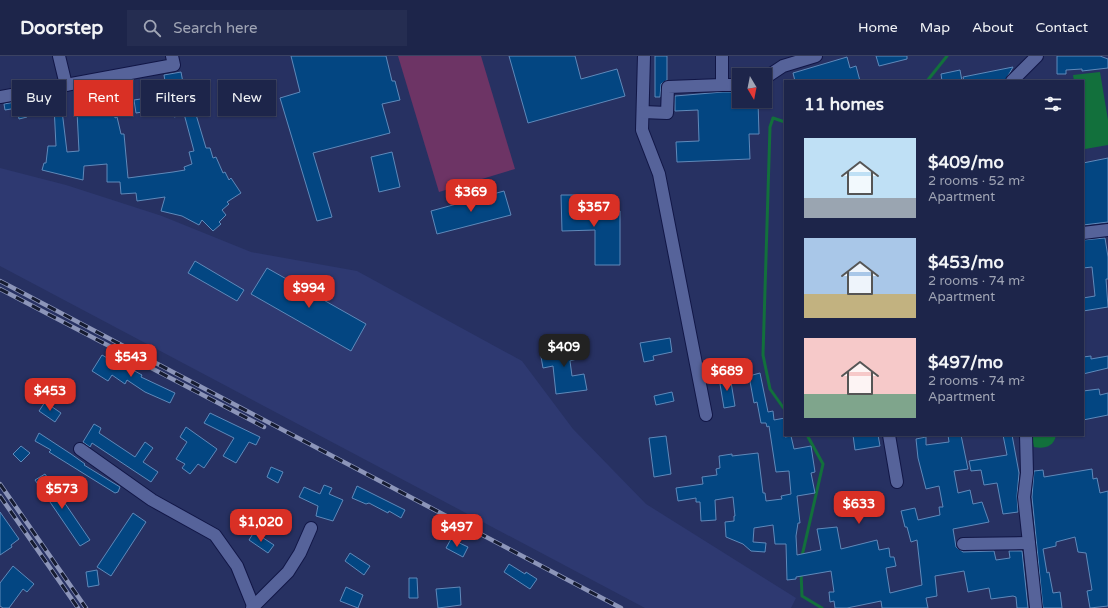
<!DOCTYPE html>
<meta charset="utf-8">
<style>
body{margin:0;font-family:"Varela Round",sans-serif;background:#252d51;color:#f1f3f6;height:100vh;display:flex;flex-direction:column;font-size:15px;white-space:nowrap}
*{box-sizing:border-box;margin:0}
p{font-size:13px;color:#a0a5b5}
.icon{flex:none;width:22px;height:22px;fill:none;stroke:currentColor;stroke-width:2;stroke-linecap:round;stroke-linejoin:round}
.map{position:relative;flex:1;overflow:hidden}
.drawer{position:absolute;left:784px;top:24px;width:300px;height:356px;display:flex;flex-direction:column;background:#1d254a;border-radius:0px;box-shadow:0 1px 3px #0004,0 0 0 1px #3b4262}
.drawer>*{flex:none}
.banner{position:absolute;left:12px;top:24px;width:380px;height:36px;display:flex;gap:8px}
.needle{width:26px;rotate:170deg}
.fabs{position:absolute;left:732px;top:12px;display:grid;gap:8px}
.fabs a{display:grid;place-items:center;width:40px;height:40px;border-radius:0px;background:#1d254a;box-shadow:0 1px 3px #0004,0 0 0 1px #3b4262;font-size:20px}
.price{position:absolute;translate:-50% -34px;padding:0 9px;border-radius:8px;background:#d93025;color:#fff;font-size:13px;line-height:26px;filter:drop-shadow(0 1px 2px #0008)}
.price::after{content:'';position:absolute;left:50%;top:24px;width:12px;height:9px;margin-left:-6px;background:inherit;clip-path:polygon(0 0,100% 0,50% 100%)}
.price.selected{background:#222;color:#fff}
ul{padding:0;list-style:none}
li{display:flex;align-items:center;gap:12px;height:100px;padding:0 20px}
li span{display:grid;place-items:center;flex:none;width:112px;height:80px;border-radius:0px;color:#555}
li>.icon{margin-inline-start:auto}
span .icon{width:48px;height:48px;fill:#fffc;stroke-width:1}
li b{font-size:17px}
h2{display:flex;justify-content:space-between;align-items:center;height:48px;padding:0 20px;font-size:17px}
.chip{padding:0 14px;border-radius:0px;background:#1d254a;box-shadow:0 1px 3px #0004,0 0 0 1px #3b4262;font-size:14px;line-height:36px}
.chip.selected{background:#d93025;color:#fff}
header{display:flex;align-items:center;gap:24px;box-sizing:border-box;height:56px;padding:0 20px;background:#1d254a;border-bottom:1px solid #3b4262}
header strong{font-size:19px}
nav{display:flex;gap:22px;margin-inline-start:auto;font-size:14px}
.search{width:280px;height:36px;background:#252d51;display:flex;align-items:center;gap:10px;box-sizing:border-box;padding:0 14px;border-radius:0px;color:#a0a5b5;font-size:15px}
.map>svg:first-child{display:block}
.built{fill:#2e3971}
.green{fill:#6d3465}
.water{fill:#12703c}
.lines{fill:none;stroke-linecap:round;stroke-linejoin:round}
.stream{stroke:#12703c;stroke-width:3}
.building{fill:#034682;stroke:#5f89ba}
.minor-casing{stroke:#111646;stroke-width:14}
.minor{stroke:#56639a;stroke-width:12}
.rail-casing{stroke:#8c95b9;stroke-width:4.5}
.rail{stroke:#161c32;stroke-width:3;stroke-dasharray:9;stroke-linecap:butt}
</style>
<header>
<strong>Doorstep</strong>
<div class="search"><svg class="icon" aria-label="search" viewBox="0 0 24 24"><circle cx="10" cy="10" r="6"/><path d="M15 15l6 6"/></svg>Search here</div>
<nav><a>Home</a><a>Map</a><a>About</a><a>Contact</a></nav>
</header>
<div class="map">
<svg width="1108" height="552" viewBox="0 0 1108 552">
<rect width="100%" height="100%" fill="#273162"/>
<path class="built" d="M0,112L66,129L162,160L251,196L357,215L522,305L573,373L646,448L796,542L791,552H645L0,210Z"/>
<path class="green" d="M398,0H481L515,113L439,136Z"/>
<g class="water">
<path d="M1100,16L1108,64V89L1085,93L1083,79V25H1074L1073,19Z"/>
<path d="M1031,379H1056C1054,391 1044,393 1034,391Z"/>
</g>
<g class="lines">
<g class="stream">
<path d="M927,25L947,0"/>
<path d="M785,66L773,62L770,71L763,299L770,333L785,354"/>
<path d="M802,500L823,408L807,379"/>
<path d="M801,516L802,540L822,552"/>
</g>
</g>
<g class="building">
<path d="M291,0H386L392,25H395L400,44L382,48L390,77L313,97L332,161L317,165L280,42L300,36Z"/>
<path d="M509,0H575L581,23L617,13L625,40L528,67Z"/>
<path d="M655,0H667V24L661,28L660,41H655Z"/>
<path d="M876,0H907V3L879,10Z"/>
<path d="M1057,0H1100L1108,3V12L1082,15V13L1066,14V18H1057Z"/>
<path d="M847,1L850,12L856,10L860,25H795L793,17Z"/>
<path d="M1013,11L1005,25H964L963,21Z"/>
<path d="M960,14L962,25H942L941,18Z"/>
<path d="M181,16L184,32L178,33L182,59L174,61L172,50L165,51L163,38L167,37L164,19Z"/>
<path d="M110,28L115,62L117,61L121,78H124L128,122L173,116L185,114L184,111L192,108L189,96L194,95L183,54L194,52L206,92H210L213,102L216,101L223,117L225,116L229,124L231,122L241,137L227,146L229,148L222,154L226,159L219,166L221,168L213,175L202,164L199,169L182,160L161,155L165,141L137,145L136,137L121,138L120,126H107V108L84,110L83,124L42,114L44,107H46L48,90H56L54,50L26,52L27,61L19,63L17,52L5,54L4,48L60,38L67,96L79,95L76,36L96,35L95,31Z"/>
<path d="M723,36H739V45H758L759,78H749L750,103L677,106L676,86L699,85L698,54L675,55V40Z"/>
<path d="M147,42L149,55L136,57L134,44Z"/>
<path d="M392,96L400,131L379,136L371,101Z"/>
<path d="M1108,102V166L1083,169V107Z"/>
<path d="M504,135L511,159L437,178L431,155Z"/>
<path d="M561,139H582V155H620V209H595V174L562,175Z"/>
<path d="M1105,182L1108,201V223H1106L1108,251L1083,255V242L1095,240L1092,211L1083,212V184Z"/>
<path d="M195,205L244,234L237,245L188,217Z"/>
<path d="M267,212L366,268L351,295L251,238Z"/>
<path d="M670,282L672,296L653,300L654,304L644,306L640,287Z"/>
<path d="M577,286L580,302L570,305L572,320L584,318L587,334L556,338L553,310L543,312L540,295Z"/>
<path d="M102,299L123,311L124,309L142,319L141,321L175,337L170,347L145,336L127,324L125,328L112,319L108,325L92,315Z"/>
<path d="M1091,300V303L1108,300V312L1083,318V301Z"/>
<path d="M760,317L768,356L773,355L774,364L785,362V381L791,380L794,393L811,390L815,416L811,417L815,437L797,440L800,467H798L796,480L797,499L821,494L817,473L837,471L841,493L877,484L879,494L889,492L890,501H894L896,510L886,512L890,537L922,529L917,484L911,486L907,471H905L901,455L915,452L918,464L940,459L939,451H943L939,430L926,433L918,402L916,383L926,381V389L949,386L948,379H961L968,413L954,415L958,437L970,434L973,448L982,446L989,466L953,473L956,491L963,496L994,495L996,504L1010,502L1009,495H1022L1028,552H1017L1016,541L1013,540L991,543L989,532L968,536L964,515L935,520L937,540L926,542L928,552H882L881,545L847,552H835L834,545L830,546L829,536H834L831,515L796,521V523L787,524L786,488H775L773,469L754,472L753,486L766,487L765,496L751,495L743,488L726,481L725,466L734,465V460H735L733,441L715,444L716,464L701,465L700,446H696V442L678,445L676,432L703,428L702,421L717,419L716,413L720,412L719,400L732,398V400L758,397L763,437H765L766,445L782,443L781,440L791,438L789,415L776,416L769,370L767,371L766,367H761L757,346L754,347L749,320Z"/>
<path d="M730,320L735,350L724,352L719,322Z"/>
<path d="M1099,333L1100,339L1108,337V359L1083,364V335Z"/>
<path d="M672,336L674,345L656,349L654,340Z"/>
<path d="M45,346L61,357L55,366L39,355Z"/>
<path d="M210,357L260,381L256,389L249,386L236,407L223,400L234,382L204,367Z"/>
<path d="M94,368L101,372L99,377L135,401L145,386L153,392L143,406L158,416L151,426L92,387L90,391L83,386Z"/>
<path d="M186,371L217,393L204,412L198,408L190,418L182,412L185,408L176,403L187,386L180,381Z"/>
<path d="M39,377L71,398L85,408L84,409L120,431L118,436L115,437L49,396L51,394L35,385Z"/>
<path d="M853,379H878L880,390L855,394Z"/>
<path d="M1003,379H1012L1019,417L1017,440L1018,456L1003,458L997,427L984,429L981,414L971,415L969,405L1007,399Z"/>
<path d="M666,380L671,418L654,421L649,382Z"/>
<path d="M21,390L30,397L21,406L13,398Z"/>
<path d="M271,411L283,416L278,427L267,421Z"/>
<path d="M1092,413L1093,423L1097,422L1100,437L1108,435V550L1090,552L1087,535L1092,534L1086,497L1078,496L1075,481L1056,486V490L1043,493L1047,517L1049,516L1053,537L1060,536L1062,552H1043L1032,441L1034,415L1043,414L1044,421Z"/>
<path d="M45,418L90,484L80,490L35,424Z"/>
<path d="M324,429L332,432L329,438L343,444L333,465L316,460L318,450L299,441L304,431L320,438Z"/>
<path d="M357,430L405,454L401,462L389,455L388,457L369,447L366,448L352,442Z"/>
<path d="M0,456L19,483L11,489L12,491L0,499Z"/>
<path d="M133,457L146,466L111,520L97,511Z"/>
<path d="M254,476L274,489L268,497L249,484Z"/>
<path d="M451,483L468,491L463,501L446,492Z"/>
<path d="M350,497L370,510L364,519L345,505Z"/>
<path d="M509,508L525,518L526,516L537,523L530,533L504,516Z"/>
<path d="M13,510L34,528L27,536L23,533L9,552H3L0,550V527Z"/>
<path d="M97,514L99,529L88,531L86,516Z"/>
<path d="M409,522H417L418,542H409Z"/>
<path d="M346,531L363,539L358,552L340,545Z"/>
<path d="M460,531L461,549L438,552L436,533Z"/>
</g>
<g class="lines">
<g class="minor-casing">
<g id="minor">
<path d="M59,0L66,29"/>
<path d="M644,0L642,74L659,118L706,359"/>
<path d="M765,22L783,10L816,0"/>
<path d="M1012,25L1037,0"/>
<path d="M722,29H739"/>
<path d="M0,41L174,9L172,0"/>
<path d="M643,56L667,57L668,31L722,29V0"/>
<path d="M1083,177L1108,174"/>
<path d="M889,379L897,426"/>
<path d="M1026,379L1027,417L1024,441L1036,552"/>
<path d="M80,393L152,444L215,479L237,510L254,552"/>
<path d="M963,488L1029,487"/>
<path d="M252,552L288,516L300,497L311,472"/>
</g>
</g>
<use href="#minor" class="minor"/>
<g class="rail-casing">
<g id="rail">
<path d="M0,225L621,552"/>
<path d="M0,233L264,371"/>
<path d="M0,428L86,552"/>
<path d="M0,440L78,552"/>
</g>
</g>
<use href="#rail" class="rail"/>
</g>
</svg>
<div class="fabs">
<a><svg class="needle" viewBox="-14 -14 28 28"><path d="M0-13l5 13h-10z" fill="#e53935"/><path d="M0 13l5-13h-10z" fill="#a0a5b5"/></svg></a>
</div>
<b class="price" style="left:471px;top:157px">$369</b>
<b class="price" style="left:594px;top:172px">$357</b>
<b class="price" style="left:309px;top:253px">$994</b>
<b class="price selected" style="left:564px;top:312px">$409</b>
<b class="price" style="left:131px;top:322px">$543</b>
<b class="price" style="left:727px;top:336px">$689</b>
<b class="price" style="left:50px;top:356px">$453</b>
<b class="price" style="left:62px;top:454px">$573</b>
<b class="price" style="left:859px;top:469px">$633</b>
<b class="price" style="left:261px;top:487px">$1,020</b>
<b class="price" style="left:457px;top:492px">$497</b>
<div class="banner">
<a class="chip">Buy</a>
<a class="chip selected">Rent</a>
<a class="chip">Filters</a>
<a class="chip">New</a>
</div>
<section class="drawer">
<h2>11 homes<svg class="icon" aria-label="filters" viewBox="0 0 24 24"><path d="M4 7h16M4 17h16"/><circle cx="9" cy="7" r="2"/><circle cx="15" cy="17" r="2"/></svg></h2>
<ul>
<li><span style="background:linear-gradient(#bfe0f5 75%,#9aa5b1 0)"><svg class="icon" aria-label="home" viewBox="0 0 24 24"><path d="M3 11l9-7 9 7M6 9v11h12V9"/></svg></span><div><b>$409/mo</b><p>2 rooms · 52 m²</p><p>Apartment</p></div></li>
<li><span style="background:linear-gradient(#a9c7e8 70%,#c2b280 0)"><svg class="icon" aria-label="home" viewBox="0 0 24 24"><path d="M3 11l9-7 9 7M6 9v11h12V9"/></svg></span><div><b>$453/mo</b><p>2 rooms · 74 m²</p><p>Apartment</p></div></li>
<li><span style="background:linear-gradient(#f6c9c9 70%,#7fa58c 0)"><svg class="icon" aria-label="home" viewBox="0 0 24 24"><path d="M3 11l9-7 9 7M6 9v11h12V9"/></svg></span><div><b>$497/mo</b><p>2 rooms · 74 m²</p><p>Apartment</p></div></li>
</ul>
</section>
</div>
